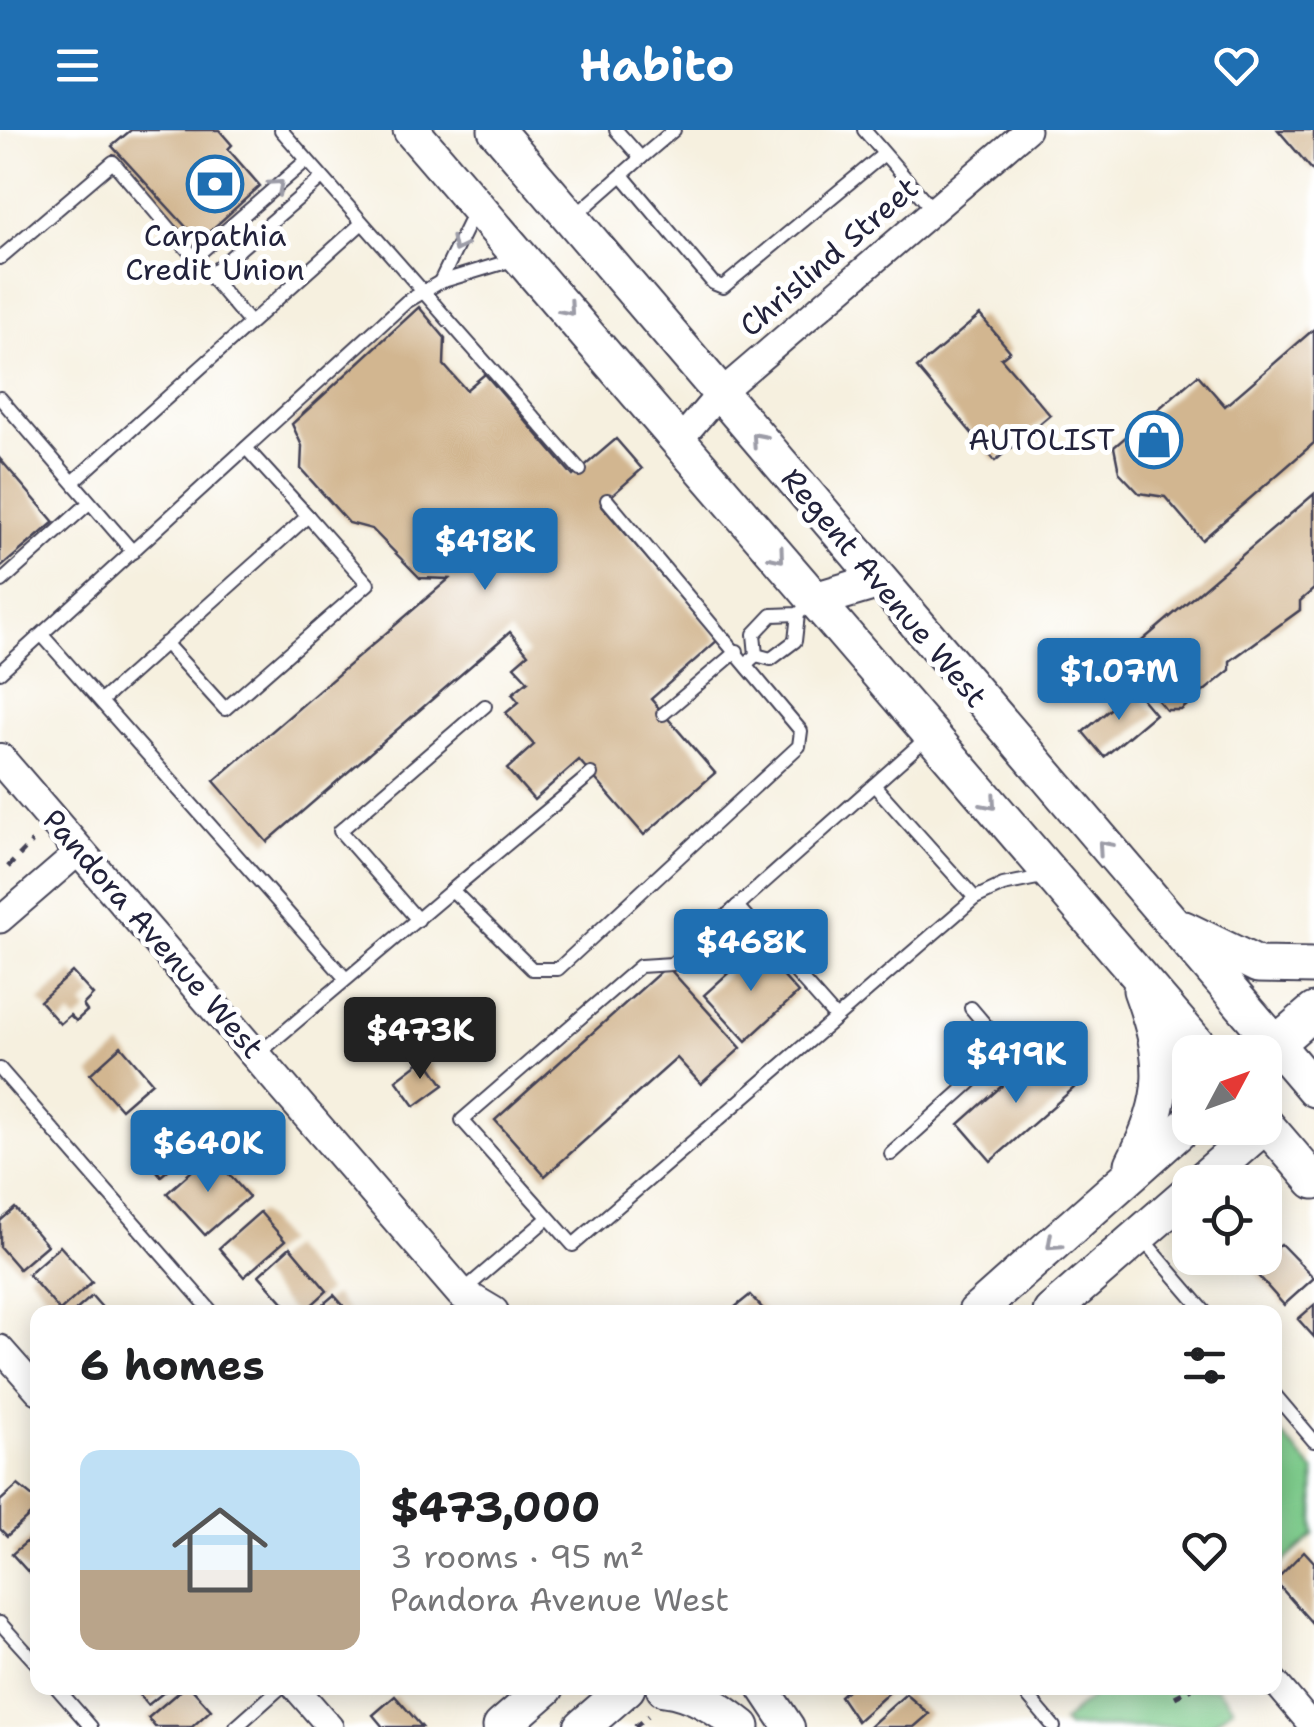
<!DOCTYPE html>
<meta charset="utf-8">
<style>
body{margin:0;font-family:"Shantell Sans",sans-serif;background:#f2f2f2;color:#202124;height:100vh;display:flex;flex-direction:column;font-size:38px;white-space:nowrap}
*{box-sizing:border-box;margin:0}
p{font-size:32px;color:#757577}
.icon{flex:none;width:55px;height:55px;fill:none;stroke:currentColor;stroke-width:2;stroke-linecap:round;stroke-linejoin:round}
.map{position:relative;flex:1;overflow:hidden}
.sheet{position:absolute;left:30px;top:1175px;width:1252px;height:390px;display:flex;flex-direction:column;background:#fff;border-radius:20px;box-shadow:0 5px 25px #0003}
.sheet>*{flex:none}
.needle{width:65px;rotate:49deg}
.controls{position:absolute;left:1172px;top:905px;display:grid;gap:20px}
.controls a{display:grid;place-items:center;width:110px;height:110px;border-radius:20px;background:#fff;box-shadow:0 5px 25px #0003;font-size:50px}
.price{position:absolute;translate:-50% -85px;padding:0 22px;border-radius:10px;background:#1f6fb2;color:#fff;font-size:32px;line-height:65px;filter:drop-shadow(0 2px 5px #0008)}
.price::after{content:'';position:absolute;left:50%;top:60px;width:30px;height:22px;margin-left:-15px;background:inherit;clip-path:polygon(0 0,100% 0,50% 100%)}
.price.on{background:#222;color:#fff}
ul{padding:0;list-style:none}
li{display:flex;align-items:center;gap:30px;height:250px;padding:0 50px}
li+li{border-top:2px solid #e0e0e0}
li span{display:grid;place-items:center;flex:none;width:280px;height:200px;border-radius:20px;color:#555}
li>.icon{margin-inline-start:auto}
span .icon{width:120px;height:120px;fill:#fffc;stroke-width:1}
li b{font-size:42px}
h2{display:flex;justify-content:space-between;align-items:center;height:120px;padding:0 50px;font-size:42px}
header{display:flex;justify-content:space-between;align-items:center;height:130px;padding:0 50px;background:#1f6fb2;color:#fff;font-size:45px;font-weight:700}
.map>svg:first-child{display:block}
.green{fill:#7ecc8c;stroke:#507764;stroke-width:2.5}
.building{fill:#d2b690}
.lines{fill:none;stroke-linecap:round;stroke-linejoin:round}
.service-casing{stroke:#424154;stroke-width:16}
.minor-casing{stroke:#424154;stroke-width:29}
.tertiary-casing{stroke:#424154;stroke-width:34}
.secondary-casing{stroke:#424154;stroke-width:39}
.path{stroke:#424154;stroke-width:5;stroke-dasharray:8 8;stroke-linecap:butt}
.service{stroke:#fff;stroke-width:12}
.minor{stroke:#fff;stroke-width:25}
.tertiary{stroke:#fff;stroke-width:30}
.secondary{stroke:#fff;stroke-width:35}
.oneway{stroke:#9c9ca7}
.labels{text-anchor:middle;stroke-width:10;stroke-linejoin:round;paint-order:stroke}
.poi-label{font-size:30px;fill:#22223b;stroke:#fff}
.street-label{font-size:30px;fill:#22223b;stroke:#fff}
</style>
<header><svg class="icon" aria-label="menu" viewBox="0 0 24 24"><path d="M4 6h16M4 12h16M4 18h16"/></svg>Habito<svg class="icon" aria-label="heart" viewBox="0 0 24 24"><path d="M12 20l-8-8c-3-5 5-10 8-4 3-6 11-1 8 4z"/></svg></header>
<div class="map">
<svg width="1314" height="1597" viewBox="0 0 1314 1597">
<rect width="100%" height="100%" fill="#fff"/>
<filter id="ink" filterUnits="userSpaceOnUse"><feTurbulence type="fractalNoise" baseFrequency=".01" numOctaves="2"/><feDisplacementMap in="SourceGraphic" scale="20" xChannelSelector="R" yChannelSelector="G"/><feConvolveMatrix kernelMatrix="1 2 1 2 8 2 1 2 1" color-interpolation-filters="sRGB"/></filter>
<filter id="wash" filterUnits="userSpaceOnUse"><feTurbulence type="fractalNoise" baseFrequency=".0048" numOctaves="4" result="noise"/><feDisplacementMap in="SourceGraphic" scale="40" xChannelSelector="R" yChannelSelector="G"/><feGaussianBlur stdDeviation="2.25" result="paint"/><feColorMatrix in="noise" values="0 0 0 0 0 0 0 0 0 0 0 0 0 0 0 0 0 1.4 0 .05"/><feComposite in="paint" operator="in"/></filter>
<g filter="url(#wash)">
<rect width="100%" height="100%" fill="#f6f0df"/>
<g class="green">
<path d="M1275,1297L1314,1341V1405L1275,1439Z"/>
<path d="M1102,1558H1217L1233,1577L1209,1597H1067L1062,1592Z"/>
</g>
<g id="blocks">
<g class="building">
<path d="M131,0H219L232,15L228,19L260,56L199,111L112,16Z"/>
<path d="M1278,0H1314V42Z"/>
<path d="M419,177L445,208L444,235L466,260L485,244L573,346L616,309L642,339L601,375L718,510L651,569L715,643L644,705L579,630L534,670L507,639L534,615L506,583L519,572L512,564L528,551L514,536L528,524L510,502L267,712L214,651L449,449L420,448L372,399L349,393L301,339L302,316L292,294Z"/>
<path d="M980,185L1010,221L1001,228L1050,285L995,331L917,238Z"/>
<path d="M1314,199V313L1202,410L1165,367L1139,363L1119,342L1114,317L1198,245L1225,276Z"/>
<path d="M0,329L54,392L0,438Z"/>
<path d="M1314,364V459L1300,471V480L1230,531V540L1181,580H1166L1122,528Z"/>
<path d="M1134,559L1155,584L1104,627L1083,602Z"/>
<path d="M757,817L798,863L746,911L704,865Z"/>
<path d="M667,836L741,918L701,954L677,928L545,1046L495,990Z"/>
<path d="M72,842L93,865L83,875L87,881L76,891L70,885L60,894L40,871Z"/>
<path d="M121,916L152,952L121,979L90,944Z"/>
<path d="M1041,921L1074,958L991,1031L959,994Z"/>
<path d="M425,928L444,955L415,976L396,950Z"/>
<path d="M178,986L200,1013L161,1046L146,1027L152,1022L145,1013Z"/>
<path d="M211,1024L249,1067L205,1105L167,1063Z"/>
<path d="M15,1078L47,1115L19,1139L0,1117V1091Z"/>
<path d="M260,1082L285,1111L244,1147L219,1118Z"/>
<path d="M1281,1114L1314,1148L1284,1175L1252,1139Z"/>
<path d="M60,1116L92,1152L60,1181L28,1144Z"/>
<path d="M290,1117L327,1161L304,1182H292L259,1145Z"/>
<path d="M334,1165L349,1182H314Z"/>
<path d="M750,1165L766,1182H729Z"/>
<path d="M92,1166L106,1182H74Z"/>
<path d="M1314,1175V1207L1298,1189Z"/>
<path d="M18,1355L38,1371V1378L7,1406L0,1399V1371Z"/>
<path d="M38,1402V1453L12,1424Z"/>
<path d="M1304,1421L1314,1432L1312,1493L1275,1451Z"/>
<path d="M134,1558H169L148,1575Z"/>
<path d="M183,1558H191L211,1580L192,1597H155L148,1588Z"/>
<path d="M849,1558H894L857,1591L840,1566Z"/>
<path d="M906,1564L929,1584L914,1597H869Z"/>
<path d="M395,1566L422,1597H383L373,1585Z"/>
</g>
</g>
</g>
<g filter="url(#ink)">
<use href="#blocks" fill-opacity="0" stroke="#424154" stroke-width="2.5"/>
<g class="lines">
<g class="service-casing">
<g id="service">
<path d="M281,0L580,340"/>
<path d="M616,0L641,28L674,0"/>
<path d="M864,0L933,80"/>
<path d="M622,45L713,153L723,157L884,24"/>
<path d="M575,86L641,28"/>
<path d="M195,127L307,30"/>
<path d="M0,128L113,32L249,192"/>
<path d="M210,145L322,48"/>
<path d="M440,152L476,78"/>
<path d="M0,268L133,422"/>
<path d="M246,318L308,386"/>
<path d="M73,352L362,93"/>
<path d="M2,451L89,373"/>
<path d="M42,505L346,849"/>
<path d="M756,525L771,529L795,511L798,484"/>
<path d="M747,533L756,525L754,504L772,485L798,484L811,473"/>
<path d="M0,542L406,172L440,152L516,129"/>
<path d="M101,571L308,386L368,454L225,579L165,513"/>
<path d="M663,584L737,521"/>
<path d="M929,606L672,834L640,836L462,990L573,1115L975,768L1003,755L1047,746"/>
<path d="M874,655L975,768"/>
<path d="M452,760L591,644"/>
<path d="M737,776L836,888"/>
<path d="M418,790L340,701L485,576"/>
<path d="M258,924L452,760L532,839H558L799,616L801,601L607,370"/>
<path d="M0,939L212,1182"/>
<path d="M891,1024L1000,926V912L971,878"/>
<path d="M1140,1106L1205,1182"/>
<path d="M463,1161L548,1088"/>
<path d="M1275,1265L1314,1311"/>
<path d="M0,1493L38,1535"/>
<path d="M57,1558L91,1597"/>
<path d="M1021,1558L1054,1597"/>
<path d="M236,1597L280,1558"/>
</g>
</g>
<g class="minor-casing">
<g id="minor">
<path d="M680,310L719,264L1027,0"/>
<path d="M0,790L80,721"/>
<path d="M0,1218L38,1261"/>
<path d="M1275,1552L1313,1597"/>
<path d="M296,1558L330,1597"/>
</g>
</g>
<g class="tertiary-casing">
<g id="tertiary">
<path d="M0,629L461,1163L493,1182"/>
<path d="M763,1558L789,1597"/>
</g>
</g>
<g class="secondary-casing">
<g id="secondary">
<path d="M411,0L1204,922"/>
<path d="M496,0L1314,959"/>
<path d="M815,470L879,451"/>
<path d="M1184,799L1258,835L1314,836"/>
<path d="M1265,923L1314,881"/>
<path d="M1265,994L1314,1051"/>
<path d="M1133,1034C1168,965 1167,932 1141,860"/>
<path d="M1200,1052L1262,998"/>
<path d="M976,1182L1190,992"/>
<path d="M1051,1182L1190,1061"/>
<path d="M664,1558C695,1562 718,1578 742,1597"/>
<path d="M501,1597L546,1558"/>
<path d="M582,1597L627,1558"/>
</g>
</g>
<g class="path">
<path d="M8,737L32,712"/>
<path d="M1175,1567L1192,1558"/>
<path d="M635,1597L648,1586"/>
</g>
<use href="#service" class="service"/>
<use href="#minor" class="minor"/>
<use href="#tertiary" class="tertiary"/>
<use href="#secondary" class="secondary"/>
</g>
<defs><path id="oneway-chevron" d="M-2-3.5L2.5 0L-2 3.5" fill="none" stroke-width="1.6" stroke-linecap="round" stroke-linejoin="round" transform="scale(2.5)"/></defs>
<g class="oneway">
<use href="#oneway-chevron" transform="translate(277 56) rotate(-41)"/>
<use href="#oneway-chevron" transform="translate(458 115) rotate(116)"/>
<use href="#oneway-chevron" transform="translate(568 179) rotate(49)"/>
<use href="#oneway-chevron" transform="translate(758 309) rotate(-131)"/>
<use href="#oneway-chevron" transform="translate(778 426) rotate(50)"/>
<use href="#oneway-chevron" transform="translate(990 673) rotate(49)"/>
<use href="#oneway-chevron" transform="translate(1104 717) rotate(-131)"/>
<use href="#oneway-chevron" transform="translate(1053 1113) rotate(138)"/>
</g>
</g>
<defs>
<g id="bank-ring" transform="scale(2.875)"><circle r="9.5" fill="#fff" stroke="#1f6fb2" stroke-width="1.5"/><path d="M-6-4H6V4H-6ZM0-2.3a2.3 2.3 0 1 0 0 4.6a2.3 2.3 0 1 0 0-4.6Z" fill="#1f6fb2"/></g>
<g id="shop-ring" transform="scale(2.875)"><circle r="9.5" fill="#fff" stroke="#1f6fb2" stroke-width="1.5"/><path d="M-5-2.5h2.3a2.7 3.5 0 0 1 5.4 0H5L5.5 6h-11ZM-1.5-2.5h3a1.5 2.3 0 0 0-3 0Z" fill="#1f6fb2"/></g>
</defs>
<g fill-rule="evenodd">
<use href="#bank-ring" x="215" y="54"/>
<use href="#shop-ring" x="1154" y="310"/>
</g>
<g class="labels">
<g class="poi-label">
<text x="215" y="116">Carpathia<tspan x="215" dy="34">Credit Union</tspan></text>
<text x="1115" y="320" text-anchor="end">AUTOLIST</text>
</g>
<g class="street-label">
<text transform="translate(829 127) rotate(-41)" y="10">Chrislind Street</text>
<text transform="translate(884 458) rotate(50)" y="10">Regent Avenue West</text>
<text transform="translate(153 804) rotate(49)" y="10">Pandora Avenue West</text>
</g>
</g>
</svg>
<div class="controls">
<a><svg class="needle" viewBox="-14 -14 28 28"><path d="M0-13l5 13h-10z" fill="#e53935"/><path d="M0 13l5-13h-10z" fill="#757577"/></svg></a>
<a><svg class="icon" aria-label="locate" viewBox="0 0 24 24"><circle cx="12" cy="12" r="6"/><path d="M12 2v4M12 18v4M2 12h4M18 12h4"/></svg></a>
</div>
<b class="price" style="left:485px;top:463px">$418K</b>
<b class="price" style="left:1119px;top:593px">$1.07M</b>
<b class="price" style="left:751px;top:864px">$468K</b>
<b class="price on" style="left:420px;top:952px">$473K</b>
<b class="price" style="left:1016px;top:976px">$419K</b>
<b class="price" style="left:208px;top:1065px">$640K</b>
<section class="sheet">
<h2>6 homes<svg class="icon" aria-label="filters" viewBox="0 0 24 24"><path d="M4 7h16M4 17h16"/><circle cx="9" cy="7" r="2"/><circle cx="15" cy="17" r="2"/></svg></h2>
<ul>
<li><span style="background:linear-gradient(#bfe0f5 60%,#b9a48a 0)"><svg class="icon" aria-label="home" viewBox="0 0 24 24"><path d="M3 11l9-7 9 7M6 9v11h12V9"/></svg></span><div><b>$473,000</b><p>3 rooms · 95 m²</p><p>Pandora Avenue West</p></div><svg class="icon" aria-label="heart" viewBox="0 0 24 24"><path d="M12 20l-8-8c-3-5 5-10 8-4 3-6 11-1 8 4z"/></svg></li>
</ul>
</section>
</div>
